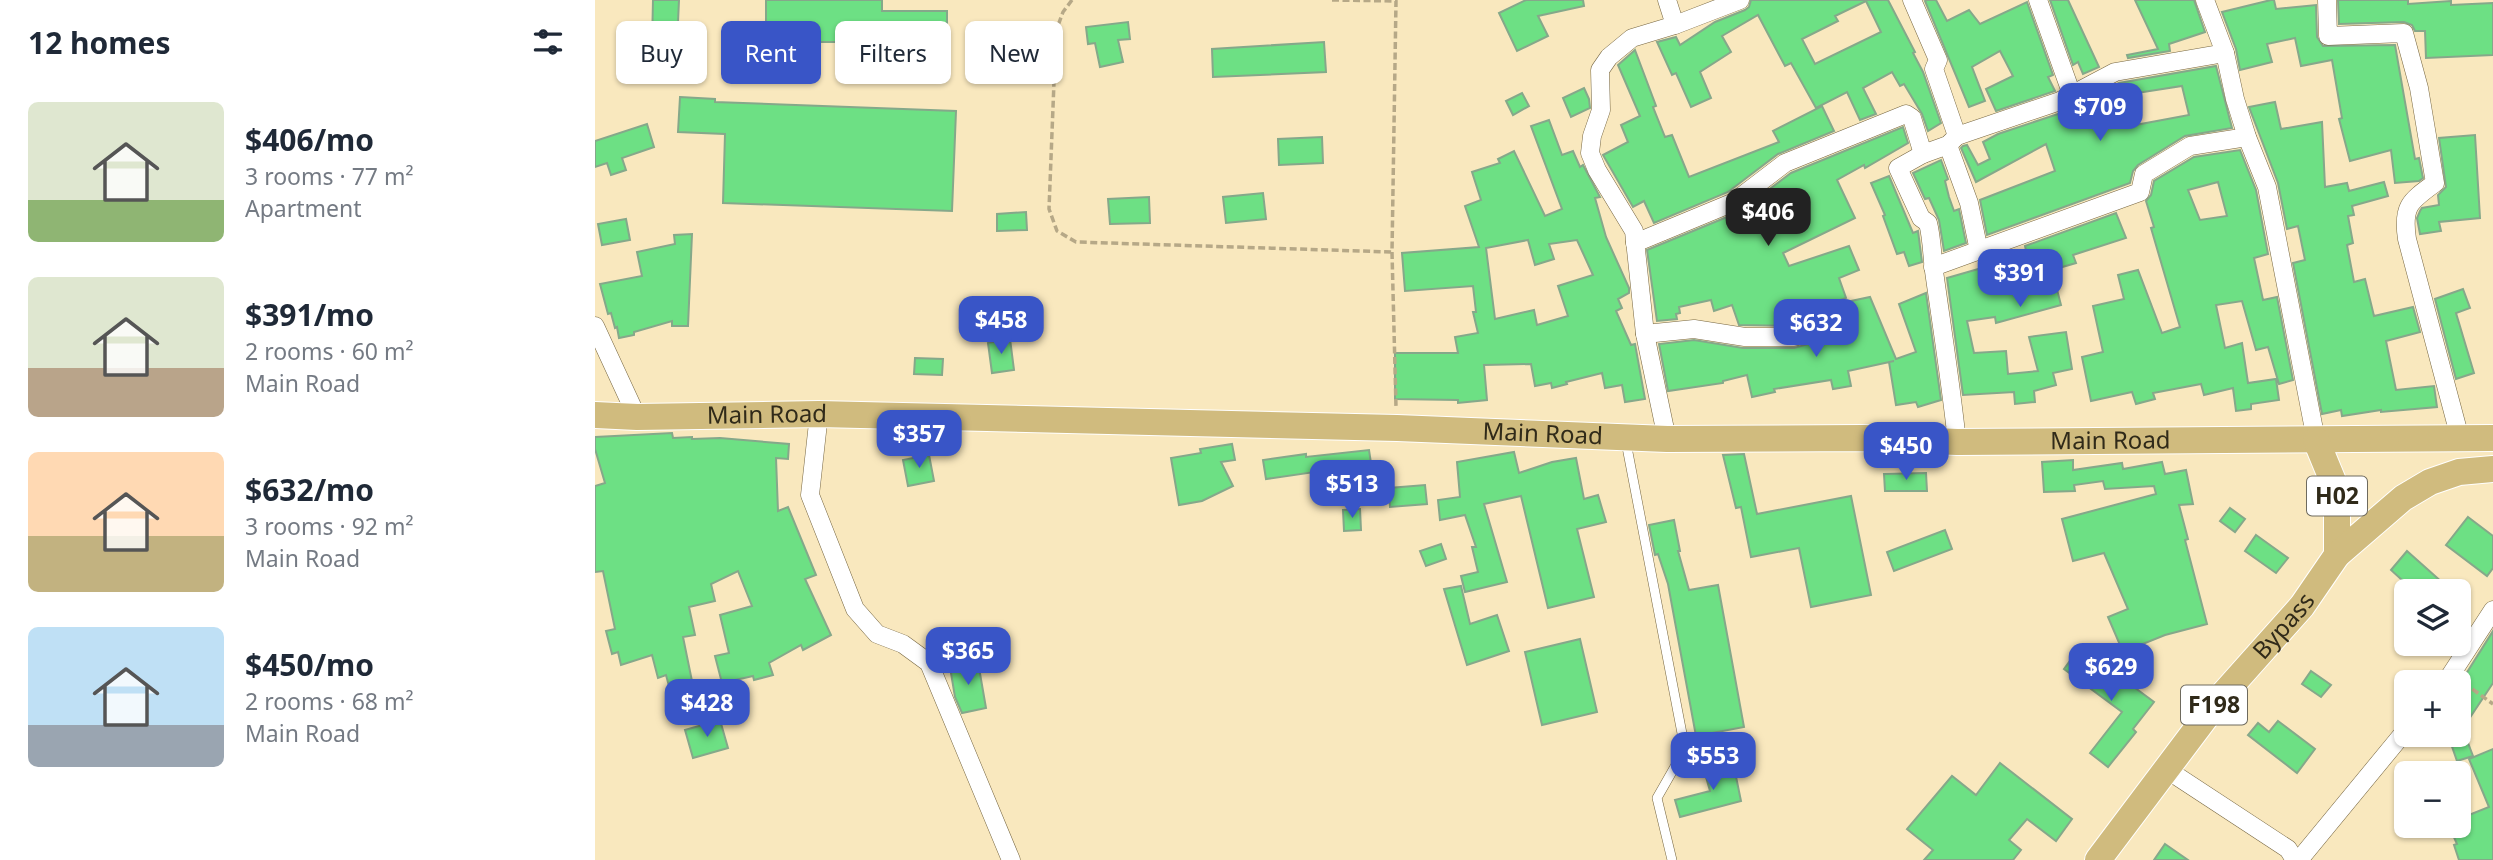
<!DOCTYPE html>
<meta charset="utf-8">
<style>
body{margin:0;font-family:"Noto Sans",sans-serif;background:#f2f2f3;color:#1f2937;height:100vh;display:flex;flex-direction:column;font-size:26px;white-space:nowrap}
*{box-sizing:border-box;margin:0}
p{font-size:23px;color:#747a83}
.icon{flex:none;width:38px;height:38px;fill:none;stroke:currentColor;stroke-width:2;stroke-linecap:round;stroke-linejoin:round}
.map{position:relative;flex:1;overflow:hidden}
.sheet{display:flex;flex-direction:column;background:#fff;width:595px}
.sheet>*{flex:none}
.hud{position:absolute;left:21px;top:21px;width:665px;height:63px;display:flex;gap:14px}
.fabs{position:absolute;left:1799px;top:579px;display:grid;gap:14px}
.fabs a{display:grid;place-items:center;width:77px;height:77px;border-radius:10px;background:#fff;box-shadow:0 2px 5px #0004;font-size:35px}
.price{position:absolute;translate:-50% -60px;padding:0 16px;border-radius:14px;background:#3955c7;color:#fff;font-size:23px;line-height:46px;filter:drop-shadow(0 2px 4px #0008)}
.price::after{content:'';position:absolute;left:50%;top:42px;width:21px;height:16px;margin-left:-10px;background:inherit;clip-path:polygon(0 0,100% 0,50% 100%)}
.price.current{background:#222;color:#fff}
ul{padding:0;list-style:none}
li{display:flex;align-items:center;gap:21px;height:175px;padding:0 28px}
li span{display:grid;place-items:center;flex:none;width:196px;height:140px;border-radius:10px;color:#555}
li>.icon{margin-inline-start:auto}
span .icon{width:84px;height:84px;fill:#fffc;stroke-width:1}
li b{font-size:30px}
h2{display:flex;justify-content:space-between;align-items:center;height:84px;padding:0 28px;font-size:30px}
.tag{padding:0 24px;border-radius:10px;background:#fff;box-shadow:0 2px 5px #0004;font-size:24px;line-height:63px}
.tag.current{background:#3955c7;color:#fff}
main{display:flex;flex:1;min-height:0}
.map>svg:first-child{display:block}
.building{fill:#6de084;stroke:#85a88a;stroke-width:2;fill-rule:evenodd}
.lines{fill:none;stroke-linecap:round;stroke-linejoin:round}
.service-casing{stroke:#766641;stroke-width:10}
.minor-casing{stroke:#766641;stroke-width:19}
.primary-casing{stroke:#fff;stroke-width:28}
.path{stroke:#b6a887;stroke-width:3.5;stroke-dasharray:7 3.5;stroke-linecap:butt}
.service{stroke:#fff;stroke-width:9}
.minor{stroke:#fff;stroke-width:18}
.primary{stroke:#d0bb7e;stroke-width:26}
.labels{text-anchor:middle;stroke-width:7;stroke-linejoin:round;paint-order:stroke}
.shield{fill:#fff;stroke:#6e6a5e;stroke-width:2}
.shield-label{font-size:23px;font-weight:bold;fill:#302a19}
.street-label{font-size:24px;fill:#302a19;stroke:#fff}
</style>
<main>
<section class="sheet">
<h2>12 homes<svg class="icon" aria-label="filters" viewBox="0 0 24 24"><path d="M4 7h16M4 17h16"/><circle cx="9" cy="7" r="2"/><circle cx="15" cy="17" r="2"/></svg></h2>
<ul>
<li><span style="background:linear-gradient(#dfe7d0 70%,#8fb573 0)"><svg class="icon" aria-label="home" viewBox="0 0 24 24"><path d="M3 11l9-7 9 7M6 9v11h12V9"/></svg></span><div><b>$406/mo</b><p>3 rooms · 77 m²</p><p>Apartment</p></div></li>
<li><span style="background:linear-gradient(#dfe7d0 65%,#b9a48a 0)"><svg class="icon" aria-label="home" viewBox="0 0 24 24"><path d="M3 11l9-7 9 7M6 9v11h12V9"/></svg></span><div><b>$391/mo</b><p>2 rooms · 60 m²</p><p>Main Road</p></div></li>
<li><span style="background:linear-gradient(#ffd9b3 60%,#c2b280 0)"><svg class="icon" aria-label="home" viewBox="0 0 24 24"><path d="M3 11l9-7 9 7M6 9v11h12V9"/></svg></span><div><b>$632/mo</b><p>3 rooms · 92 m²</p><p>Main Road</p></div></li>
<li><span style="background:linear-gradient(#bfe0f5 70%,#9aa5b1 0)"><svg class="icon" aria-label="home" viewBox="0 0 24 24"><path d="M3 11l9-7 9 7M6 9v11h12V9"/></svg></span><div><b>$450/mo</b><p>2 rooms · 68 m²</p><p>Main Road</p></div></li>
</ul>
</section>
<div class="map">
<svg width="1898" height="860" viewBox="0 0 1898 860">
<rect width="100%" height="100%" fill="#f9e8be"/>
<g class="building">
<path d="M58,0H84L82,44H57Z"/>
<path d="M171,0H287V11H352V42H171Z"/>
<path d="M931,0H988L989,6L943,16L953,36L922,51L904,13Z"/>
<path d="M1156,0H1293L1320,52L1318,53L1328,72L1346,123L1333,131L1327,114L1309,84L1305,86L1297,72L1268,88L1281,114L1265,120L1252,92L1221,108L1196,63L1190,66L1163,15L1127,36L1136,52L1105,72L1116,98L1096,107L1081,73L1077,75L1062,42L1081,37L1085,45L1120,22L1150,10L1154,7ZM1271,1L1286,32L1220,64L1207,39L1243,21L1240,16Z"/>
<path d="M1332,0H1341L1352,21L1374,10L1385,24L1432,2L1458,75L1453,77L1460,91L1401,111L1391,89L1418,76L1405,51L1377,67L1390,101L1374,107L1330,1Z"/>
<path d="M1455,0H1473L1504,67L1488,74L1483,62L1478,65Z"/>
<path d="M1540,0H1599L1610,32L1574,44L1575,51L1533,58L1532,55L1563,49Z"/>
<path d="M1676,0H1679L1681,9L1721,5L1722,37L1728,46L1800,45L1820,159L1824,158L1828,178L1824,181L1800,183L1796,150L1755,161L1744,119L1747,118L1737,60L1706,66L1700,38L1672,44L1677,62L1645,70L1641,49L1627,12Z"/>
<path d="M1743,0H1813V4L1856,1V5L1898,3V55L1831,58L1830,31H1820L1817,25L1809,22L1744,24Z"/>
<path d="M533,22L535,39L523,40L528,62L505,67L500,43L493,44L491,27Z"/>
<path d="M436,25L437,54L419,55L418,26Z"/>
<path d="M729,42L731,72L618,77L617,49Z"/>
<path d="M1040,50L1061,106L1058,107L1070,137L1077,135L1094,177L1184,142L1178,131L1227,106L1239,131L1183,154L1133,192L1059,223L1049,201L1038,207L1008,155L1033,142L1026,125L1045,116L1023,65Z"/>
<path d="M1621,66L1637,128L1590,136L1543,165L1538,171L1535,183L1392,235L1385,200L1460,171L1451,144L1381,182L1366,148L1368,146L1372,145L1383,165L1395,159L1388,142L1403,134L1469,112L1487,102L1492,113L1518,108L1515,88L1524,83ZM1587,86L1594,115L1535,126L1529,95Z"/>
<path d="M989,88L994,99L995,108L976,117L968,98Z"/>
<path d="M927,93L934,106L918,115L911,101Z"/>
<path d="M85,97L120,99V102L361,111L357,211L128,203L130,134L83,132Z"/>
<path d="M1680,102L1686,129L1727,122L1730,187L1752,183L1754,191L1789,182L1793,196L1757,206L1759,215L1753,216L1758,243L1752,245L1759,282L1770,279L1779,316L1818,307L1825,332L1791,341L1801,390L1839,386L1842,407L1786,412V410L1747,416L1746,410L1727,414L1698,263L1710,260L1703,226L1692,229L1683,183L1654,107Z"/>
<path d="M954,120L967,155L978,151L985,167L988,165L1005,197L1000,198L1011,237L1034,288V293L1023,299L1027,308L1021,311L1036,345L1040,344L1050,399L1030,402L1027,385L1010,388L1007,373L971,382L972,384L957,388L956,383L940,386L936,364L889,365L892,400L863,403V400L800,399V353H863L860,337L883,333L878,312H881L878,286L810,291L807,253L884,247L870,206L886,200L877,172L905,163L903,159L919,151L950,216L967,209L936,126ZM933,240L940,265L959,259L954,244L982,240L998,275L963,286L973,316L942,325L939,310L900,319L891,248Z"/>
<path d="M52,124L59,147L27,158L31,170L16,175L12,163L0,167V141Z"/>
<path d="M1308,127L1313,143L1270,168L1269,165L1242,180L1260,218L1188,253L1194,266L1254,246L1264,270L1244,278L1251,298L1220,309L1223,317L1197,326L1144,325L1137,305L1119,311L1116,300L1084,307L1085,313L1081,314L1082,319L1062,321L1052,250L1144,212L1196,173Z"/>
<path d="M1880,135L1885,218L1844,222L1846,231L1825,234L1822,218L1825,211L1827,208L1844,205L1843,195L1851,187L1844,138Z"/>
<path d="M727,137L728,163L684,165L683,139Z"/>
<path d="M1645,150L1661,190L1673,254L1659,258L1668,300L1682,297L1698,380L1684,384L1673,347L1661,350L1647,301L1621,305L1630,348L1647,343L1653,383L1681,379L1684,400L1656,404V409L1641,411L1638,388L1609,395L1606,384L1558,393L1560,399L1541,404L1537,392L1496,401L1487,357L1508,352L1498,306L1529,299L1523,275L1543,270L1567,333L1585,327L1556,228L1559,227L1551,201L1556,195L1559,181L1599,157ZM1623,182L1632,216L1605,220L1593,190Z"/>
<path d="M1346,160L1353,179L1350,181L1354,197L1359,211L1364,209L1371,243L1349,251L1344,220L1334,198L1330,199L1318,173Z"/>
<path d="M1294,176L1318,233L1323,231L1327,262L1314,266L1309,252L1302,254L1288,216L1290,215L1276,183Z"/>
<path d="M668,193L671,219L631,223L628,197Z"/>
<path d="M554,197L555,223L515,224L513,199Z"/>
<path d="M431,212L432,230L402,231V214Z"/>
<path d="M1521,213L1531,238L1478,255L1481,263L1457,270L1466,305L1401,323L1400,317L1372,321L1379,353L1411,351L1413,374L1443,371L1434,337L1471,332L1477,369L1458,373L1461,385L1439,391L1440,402L1420,404L1419,392L1368,395L1352,278L1432,255L1430,246Z"/>
<path d="M31,219L35,240L7,245L3,224Z"/>
<path d="M97,234L93,326H77V321L39,332V335L24,338L22,327L20,328L16,313L13,314L5,284L47,276L42,252L80,244L79,235Z"/>
<path d="M1868,289L1875,308L1861,313L1879,373L1861,379L1840,299Z"/>
<path d="M1331,293L1346,400L1323,407L1321,402L1301,405L1294,362L1299,361L1253,371L1256,386L1238,389L1236,380L1179,389L1180,392L1157,397L1152,375L1128,381V383L1073,391L1064,344L1099,340L1148,348H1199L1231,339L1233,343L1259,335L1251,302L1275,297L1301,359L1321,352L1304,304Z"/>
<path d="M415,339L419,370L397,373L393,343Z"/>
<path d="M320,358L348,359L347,375L319,374Z"/>
<path d="M77,433L78,438L97,437V439L125,438L194,444L193,459L181,458L183,511L193,507L221,575L210,579L236,635L208,650L206,645L174,663L178,675L159,680L158,676L127,683L120,656L134,653L125,615L157,606L143,571L116,584L120,601L94,607L100,635L88,637L97,681L74,686L71,675L63,678L57,655L26,665L23,652L17,654L11,631L20,629L8,571L0,572V486L10,483L0,449V437Z"/>
<path d="M637,444L640,460L626,462L638,486L607,501L584,505L576,458L606,453L605,449Z"/>
<path d="M774,450L779,483L755,490L751,476L728,479L726,471L671,479L668,460L711,454V457Z"/>
<path d="M919,452L924,473L957,462L981,458L989,499L1003,495L1011,522L982,529L999,597L953,608L926,496L889,504L912,582L870,592L866,576L883,572L877,547H881L870,515L845,520L843,500L865,497L862,462Z"/>
<path d="M1149,454L1162,514L1256,496L1276,595L1216,607L1204,548L1156,557L1146,507L1141,508L1128,455Z"/>
<path d="M334,455L339,481L313,486L308,460Z"/>
<path d="M1478,460V470L1527,463L1528,469L1567,462L1570,474L1591,470L1598,504L1584,505L1593,539L1590,540L1612,624L1570,635L1528,652L1513,617L1533,609L1509,553L1478,561L1467,519L1561,494L1559,486L1510,489L1508,481L1479,485L1480,491L1449,492L1447,462Z"/>
<path d="M1331,473L1332,491H1290L1289,474Z"/>
<path d="M830,485L832,504L795,507L794,488Z"/>
<path d="M1635,508L1650,519L1640,532L1625,521Z"/>
<path d="M765,509L766,530L749,531L748,510Z"/>
<path d="M1873,517L1898,536V568L1892,576L1851,545Z"/>
<path d="M1079,520L1085,551H1083L1094,590L1123,585L1149,727L1101,736L1073,584L1063,554L1060,555L1054,525Z"/>
<path d="M1350,530L1357,549L1299,571L1292,552Z"/>
<path d="M1661,535L1693,558L1681,573L1650,551Z"/>
<path d="M846,544L851,559L831,566L825,551Z"/>
<path d="M1812,551L1858,592H1820L1796,570Z"/>
<path d="M866,586L875,624L902,615L914,651L872,665L849,589Z"/>
<path d="M1898,631V683L1874,719L1864,711V685Z"/>
<path d="M985,639L1002,712L947,725L930,652Z"/>
<path d="M1485,647L1559,702L1538,729L1541,732L1513,767L1495,753L1527,712L1469,669Z"/>
<path d="M383,662L391,708L367,713L360,697L355,667Z"/>
<path d="M1716,671L1736,685L1726,697L1707,684Z"/>
<path d="M125,720L133,748L98,758L90,730Z"/>
<path d="M1683,721L1720,749L1702,773L1653,735L1663,723L1674,732Z"/>
<path d="M1853,735H1870L1878,756L1862,761Z"/>
<path d="M1898,749V860H1864L1859,845L1862,844L1854,826H1864V819L1894,807L1874,759Z"/>
<path d="M1138,762L1146,801L1085,817L1080,800L1115,791L1109,770Z"/>
<path d="M1405,763L1477,819L1461,841L1432,819L1414,840L1426,850L1418,860H1329L1338,850L1312,829L1357,776L1381,795Z"/>
<path d="M1570,844L1593,860H1559Z"/>
</g>
<g class="lines">
<g class="service-casing">
<path id="service" d="M1031,442L1090,749L1062,798L1077,860"/>
</g>
<g class="minor-casing">
<g id="minor">
<path d="M1072,0L1080,25"/>
<path d="M1317,0L1343,60L1339,69L1362,136"/>
<path d="M1443,0L1477,95"/>
<path d="M1610,0L1630,53L1640,99L1652,137L1672,187L1721,440"/>
<path d="M1732,0L1733,36L1809,33L1824,88L1840,183C1815,201 1807,206 1812,239L1865,438"/>
<path d="M1353,145L1374,203L1384,251"/>
<path d="M1328,154L1303,168L1326,218L1333,223C1337,238 1337,255 1339,271C1347,328 1356,384 1362,442"/>
<path d="M1040,243L1139,202L1190,163L1311,114L1317,118L1328,154L1353,145L1362,136L1465,101L1520,72L1630,53"/>
<path d="M1338,267L1545,192L1549,174L1595,146L1652,137"/>
<path d="M0,326L42,417"/>
<path d="M1050,334L1099,329L1150,337H1199L1237,325"/>
<path d="M224,414L215,495L260,609L282,634L308,644L334,663L416,860"/>
<path d="M1072,439L1050,334L1039,231L1002,170L995,153L997,136L1006,110L1005,70L1014,57L1037,38L1080,25L1145,0"/>
<path d="M1851,682L1898,610"/>
<path d="M1571,769L1693,849L1700,860"/>
<path d="M1704,860L1811,730"/>
</g>
</g>
<g class="primary-casing">
<g id="primary">
<path id="s1" d="M0,415L42,417L224,414L802,428L1072,439L1269,438L1362,442L1898,438"/>
<path d="M1721,440L1742,491V555"/>
<path id="s2" d="M1503,860L1625,698L1707,606L1742,555L1808,498L1835,482L1864,472L1898,469"/>
</g>
</g>
<g class="path">
<path d="M477,0L468,12L461,31L454,209L462,231L481,242L797,252"/>
<path d="M737,0L801,1L797,252L801,407"/>
<path d="M1869,683L1898,704"/>
</g>
<use href="#service" class="service"/>
<use href="#minor" class="minor"/>
<use href="#primary" class="primary"/>
</g>
<g class="labels">
<g class="shield">
<rect x="1712" y="476.5" width="60" height="39" rx="5"/>
<rect x="1586" y="685.5" width="66" height="39" rx="5"/>
</g>
<g class="shield-label">
<text x="1742" y="504">H02</text>
<text x="1619" y="713">F198</text>
</g>
<g class="street-label">
<text dy="8" stroke="none"><textPath href="#s1" startOffset="172">Main Road</textPath></text>
<text dy="8" stroke="none"><textPath href="#s1" startOffset="948">Main Road</textPath></text>
<text dy="8" stroke="none"><textPath href="#s1" startOffset="1516">Main Road</textPath></text>
<text dy="8" stroke="none"><textPath href="#s2" startOffset="299">Bypass</textPath></text>
</g>
</g>
</svg>
<div class="fabs">
<a><svg class="icon" aria-label="layers" viewBox="0 0 24 24"><path d="M12 4l9 5-9 5-9-5zM3 14l9 5 9-5"/></svg></a>
<a>+</a>
<a>−</a>
</div>
<b class="price" style="left:1505px;top:143px">$709</b>
<b class="price current" style="left:1173px;top:248px">$406</b>
<b class="price" style="left:1425px;top:309px">$391</b>
<b class="price" style="left:406px;top:356px">$458</b>
<b class="price" style="left:1221px;top:359px">$632</b>
<b class="price" style="left:324px;top:470px">$357</b>
<b class="price" style="left:1311px;top:482px">$450</b>
<b class="price" style="left:757px;top:520px">$513</b>
<b class="price" style="left:373px;top:687px">$365</b>
<b class="price" style="left:1516px;top:703px">$629</b>
<b class="price" style="left:112px;top:739px">$428</b>
<b class="price" style="left:1118px;top:792px">$553</b>
<div class="hud">
<a class="tag">Buy</a>
<a class="tag current">Rent</a>
<a class="tag">Filters</a>
<a class="tag">New</a>
</div>
</div>
</main>
